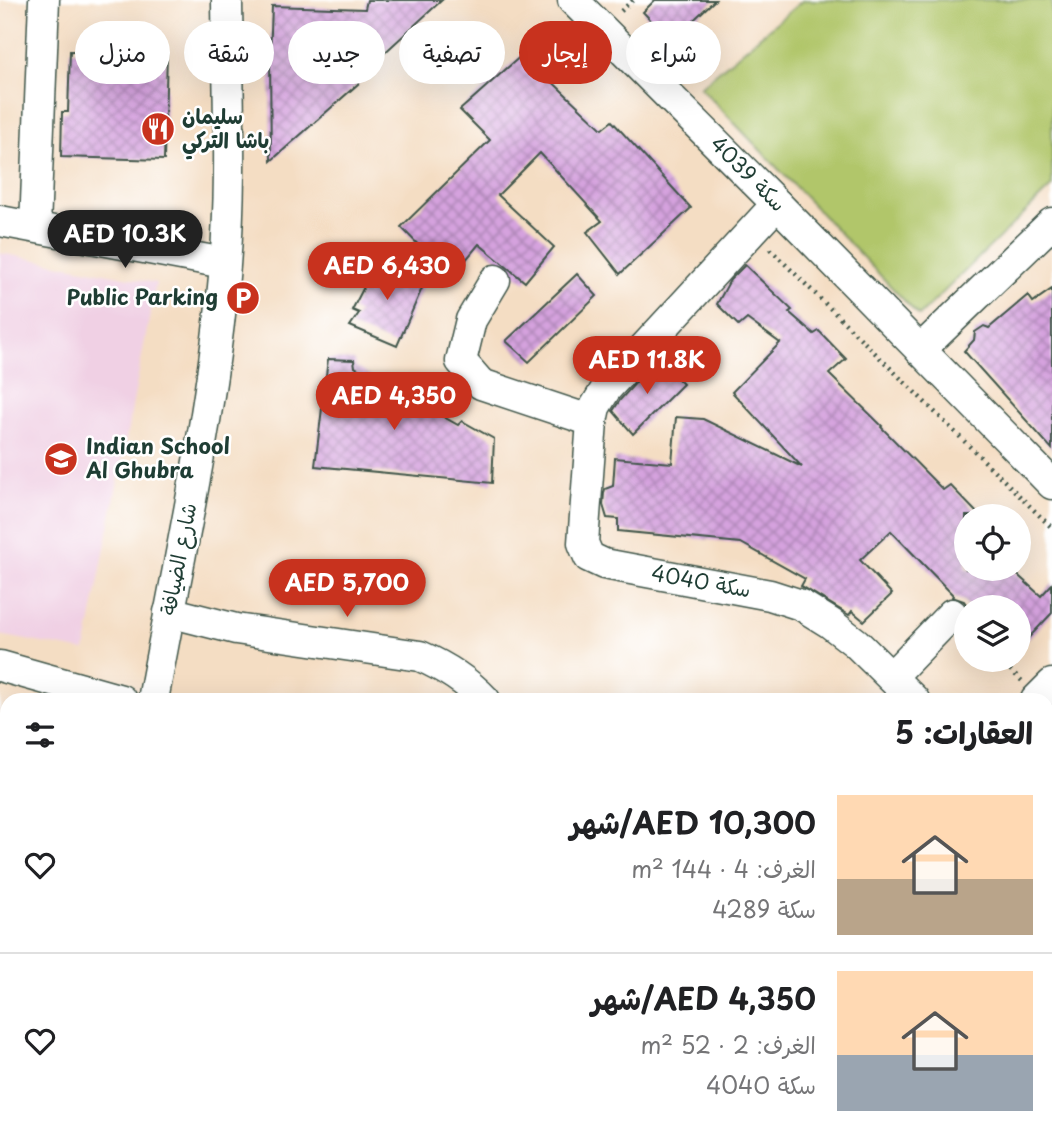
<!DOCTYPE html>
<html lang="ar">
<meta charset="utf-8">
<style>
body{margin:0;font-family:"Playpen Sans","Playpen Sans Arabic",sans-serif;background:#f6f6f6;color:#202124;direction:rtl;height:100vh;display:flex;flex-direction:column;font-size:26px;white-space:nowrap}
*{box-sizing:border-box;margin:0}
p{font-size:23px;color:#757577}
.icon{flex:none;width:38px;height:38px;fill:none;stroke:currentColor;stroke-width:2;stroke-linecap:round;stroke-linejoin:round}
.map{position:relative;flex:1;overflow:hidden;direction:ltr}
.drawer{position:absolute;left:0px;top:693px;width:1054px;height:448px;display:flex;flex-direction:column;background:#fff;border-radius:21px 21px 0 0;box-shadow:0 7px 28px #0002;direction:rtl}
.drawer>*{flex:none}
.guide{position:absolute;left:21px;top:21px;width:700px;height:63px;direction:rtl;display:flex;gap:14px}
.buttons{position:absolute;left:954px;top:504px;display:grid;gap:14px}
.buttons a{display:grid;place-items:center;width:77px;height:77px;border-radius:50%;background:#fff;box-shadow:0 7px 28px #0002;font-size:35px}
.price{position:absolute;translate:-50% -60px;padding:0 16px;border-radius:24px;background:#c8321e;color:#fff;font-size:23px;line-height:46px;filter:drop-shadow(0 2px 4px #0008)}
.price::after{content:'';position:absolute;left:50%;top:42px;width:21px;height:16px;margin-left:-10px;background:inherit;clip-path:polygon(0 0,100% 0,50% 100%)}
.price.active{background:#222;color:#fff}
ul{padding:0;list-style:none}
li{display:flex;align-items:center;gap:21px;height:175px;padding:0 21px}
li+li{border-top:2px solid #e0e0e0}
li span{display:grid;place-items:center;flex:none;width:196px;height:140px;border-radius:0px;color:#555}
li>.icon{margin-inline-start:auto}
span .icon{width:84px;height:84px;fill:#fffc;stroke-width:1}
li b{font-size:30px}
h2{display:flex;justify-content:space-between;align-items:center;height:84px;padding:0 21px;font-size:30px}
.pill{padding:0 24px;border-radius:32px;background:#fff;box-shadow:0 7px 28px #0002;font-size:24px;line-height:63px}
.pill.active{background:#c8321e;color:#fff}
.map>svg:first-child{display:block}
.built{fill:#f0d0e4}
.green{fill:#b1c66b;stroke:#688250;stroke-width:2}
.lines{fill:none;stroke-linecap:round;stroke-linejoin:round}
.stream{stroke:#5bc8d1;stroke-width:7}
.building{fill:url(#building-cross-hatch)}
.minor-casing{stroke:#3f5549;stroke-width:33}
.path{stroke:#3f5549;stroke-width:4.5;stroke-dasharray:2 5;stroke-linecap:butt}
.minor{stroke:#fff;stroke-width:30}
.labels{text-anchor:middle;stroke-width:5;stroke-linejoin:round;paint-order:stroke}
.poi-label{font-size:21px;font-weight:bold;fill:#1f3d34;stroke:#fff;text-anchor:start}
.street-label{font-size:21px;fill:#1f3d34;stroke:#fff}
</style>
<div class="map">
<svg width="1052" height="1141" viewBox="0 0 1052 1141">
<defs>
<pattern id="building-cross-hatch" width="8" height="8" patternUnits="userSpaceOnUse" patternTransform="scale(1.75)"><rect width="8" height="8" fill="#d5a2de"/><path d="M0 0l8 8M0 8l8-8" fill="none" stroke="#ac85b5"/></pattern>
</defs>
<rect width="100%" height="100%" fill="#fff"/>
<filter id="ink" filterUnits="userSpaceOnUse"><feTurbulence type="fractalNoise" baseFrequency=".0143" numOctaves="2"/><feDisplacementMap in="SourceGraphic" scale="14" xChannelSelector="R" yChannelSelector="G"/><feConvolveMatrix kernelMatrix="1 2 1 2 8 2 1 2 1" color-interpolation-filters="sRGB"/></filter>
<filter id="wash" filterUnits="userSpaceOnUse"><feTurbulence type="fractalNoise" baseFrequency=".00686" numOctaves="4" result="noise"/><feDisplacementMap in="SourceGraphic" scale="28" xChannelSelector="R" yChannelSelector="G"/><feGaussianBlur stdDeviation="1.57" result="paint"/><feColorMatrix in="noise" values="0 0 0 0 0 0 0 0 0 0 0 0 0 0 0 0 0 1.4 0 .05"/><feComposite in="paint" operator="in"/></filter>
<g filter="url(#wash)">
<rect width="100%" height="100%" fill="#f4ddc3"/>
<path class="built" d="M0,253L156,283L85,651L0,635Z"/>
<path class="green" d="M803,0H1052V186L919,316L700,87Z"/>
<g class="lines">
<path class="stream" d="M283,1141L287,1134"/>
</g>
<g id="blocks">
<g class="building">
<path d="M367,0H442L356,79L359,83L271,161L270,57L272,6L365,9Z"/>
<path d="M655,0H715L671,41L643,12Z"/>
<path d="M70,51L167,53L164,160L61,157L62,112H68Z"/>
<path d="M523,54L602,129L612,121L691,208L620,274L587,232L602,221L540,153L498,195L554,247L525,282L479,244L465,261L429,256L401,227L490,140L460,110Z"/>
<path d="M379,258L426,279L397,346L350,326L359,313L352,310Z"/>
<path d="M745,265L792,310L789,312L814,334L819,331L846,359L829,374L882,426L881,427L943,490L950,485L980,516H966V569H1011L1041,596L1052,584V613L1018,649V607H968L964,601L952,597L953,595L891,531L860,560L892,594L864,621L852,611L849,615L803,587L801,586L805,579L741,543L618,531V519L607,518L603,505L604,493L605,489L613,486L615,458L672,463L676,417L703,419L802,467L732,392L780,343L747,319L739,326L717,304L730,280Z"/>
<path d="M577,274L597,296L529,362L506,341Z"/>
<path d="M1052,289V449L964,351L974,340L975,332L984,326L989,328L1028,295L1033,302Z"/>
<path d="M658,358L683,384L633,434L613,411L620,400Z"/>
<path d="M328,359L354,360L355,367L458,425L462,421L494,439L492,483L315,466Z"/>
</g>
</g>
</g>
<g filter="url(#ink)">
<use href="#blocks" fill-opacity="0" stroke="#3f5549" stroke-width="2"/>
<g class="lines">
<g class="minor-casing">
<g id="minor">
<path d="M573,0L777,204L1052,484"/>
<path d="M777,204L606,389L595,407L592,421L583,543L589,557L604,564L770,595L801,605L830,623L856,643L914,700"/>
<path d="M0,221L224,263"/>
<path d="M35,227L44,0"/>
<path d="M495,280L471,320L461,361L481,384L592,421"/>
<path d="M920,350L1052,223"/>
<path d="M169,612L236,629L420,656C445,667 466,680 485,700"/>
<path d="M0,666L121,700"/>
<path d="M891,677L952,614"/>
<path d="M153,700C178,563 209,426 223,287C233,192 228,95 227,0"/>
<path d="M1036,700L1052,684"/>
<path d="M0,1023L7,1026"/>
<path d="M0,1088L7,1070"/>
<path d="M1046,1100L1052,1107"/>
<path d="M449,1134L452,1141"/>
<path d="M887,1134L893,1141"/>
<path d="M69,1141L71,1134"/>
<path d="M988,1141L998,1134"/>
</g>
</g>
<g class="path">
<path d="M621,11L633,0"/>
<path d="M770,249L1052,528"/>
<path d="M1000,660L1022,681"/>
</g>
<use href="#minor" class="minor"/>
</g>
</g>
<defs>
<g id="restaurant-disc" transform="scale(1.75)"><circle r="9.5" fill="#c8321e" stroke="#fff"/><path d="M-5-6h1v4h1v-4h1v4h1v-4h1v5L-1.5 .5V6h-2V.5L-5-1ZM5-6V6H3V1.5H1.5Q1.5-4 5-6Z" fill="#fff"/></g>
<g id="parking-disc" transform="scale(1.75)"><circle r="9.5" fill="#c8321e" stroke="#fff"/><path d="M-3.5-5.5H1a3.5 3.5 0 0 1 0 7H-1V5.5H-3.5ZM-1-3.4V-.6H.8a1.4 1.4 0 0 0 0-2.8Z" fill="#fff"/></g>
<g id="school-disc" transform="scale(1.75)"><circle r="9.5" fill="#c8321e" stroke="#fff"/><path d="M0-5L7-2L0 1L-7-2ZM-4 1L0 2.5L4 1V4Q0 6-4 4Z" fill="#fff"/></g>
</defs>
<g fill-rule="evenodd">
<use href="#restaurant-disc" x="158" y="129"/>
<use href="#parking-disc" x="243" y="298"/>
<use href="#school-disc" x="61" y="459"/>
</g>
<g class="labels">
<g class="poi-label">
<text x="182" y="124">سليمان<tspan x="182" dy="24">باشا التركي</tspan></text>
<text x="218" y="305" text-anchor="end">Public Parking</text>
<text x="86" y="454">Indian School<tspan x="86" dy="24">Al Ghubra</tspan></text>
</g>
<g class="street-label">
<text transform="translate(748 174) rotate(45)" y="7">سكة 4039</text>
<text transform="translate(179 559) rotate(-79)" y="7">شارع الضيافة</text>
<text transform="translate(701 582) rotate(10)" y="7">سكة 4040</text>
</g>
</g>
</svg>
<div class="buttons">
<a><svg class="icon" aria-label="locate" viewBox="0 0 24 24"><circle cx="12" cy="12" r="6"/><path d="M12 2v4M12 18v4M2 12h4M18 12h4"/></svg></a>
<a><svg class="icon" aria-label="layers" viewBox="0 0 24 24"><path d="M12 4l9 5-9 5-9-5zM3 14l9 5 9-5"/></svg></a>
</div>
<b class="price active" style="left:125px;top:270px">AED 10.3K</b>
<b class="price" style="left:387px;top:302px">AED 6,430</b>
<b class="price" style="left:647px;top:396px">AED 11.8K</b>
<b class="price" style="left:394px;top:432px">AED 4,350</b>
<b class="price" style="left:347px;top:619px">AED 5,700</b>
<div class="guide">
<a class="pill">شراء</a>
<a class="pill active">إيجار</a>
<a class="pill">تصفية</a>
<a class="pill">جديد</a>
<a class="pill">شقة</a>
<a class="pill">منزل</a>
</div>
<section class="drawer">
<h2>العقارات: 5<svg class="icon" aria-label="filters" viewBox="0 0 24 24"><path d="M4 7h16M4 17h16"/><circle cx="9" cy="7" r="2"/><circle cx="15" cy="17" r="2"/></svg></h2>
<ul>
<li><span style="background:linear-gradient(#ffd9b3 60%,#b9a48a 0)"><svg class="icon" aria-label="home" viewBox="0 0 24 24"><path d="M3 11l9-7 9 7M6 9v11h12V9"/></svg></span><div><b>AED 10,300/شهر</b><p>الغرف: 4 · 144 m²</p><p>سكة 4289</p></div><svg class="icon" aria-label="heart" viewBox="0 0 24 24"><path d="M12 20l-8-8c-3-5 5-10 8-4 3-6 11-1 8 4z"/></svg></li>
<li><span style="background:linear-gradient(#ffd9b3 60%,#9aa5b1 0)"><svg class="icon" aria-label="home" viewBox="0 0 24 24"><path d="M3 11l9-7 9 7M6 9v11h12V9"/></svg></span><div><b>AED 4,350/شهر</b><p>الغرف: 2 · 52 m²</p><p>سكة 4040</p></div><svg class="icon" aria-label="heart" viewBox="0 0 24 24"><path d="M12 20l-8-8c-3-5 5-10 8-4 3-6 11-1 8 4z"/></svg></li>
</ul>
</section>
</div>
